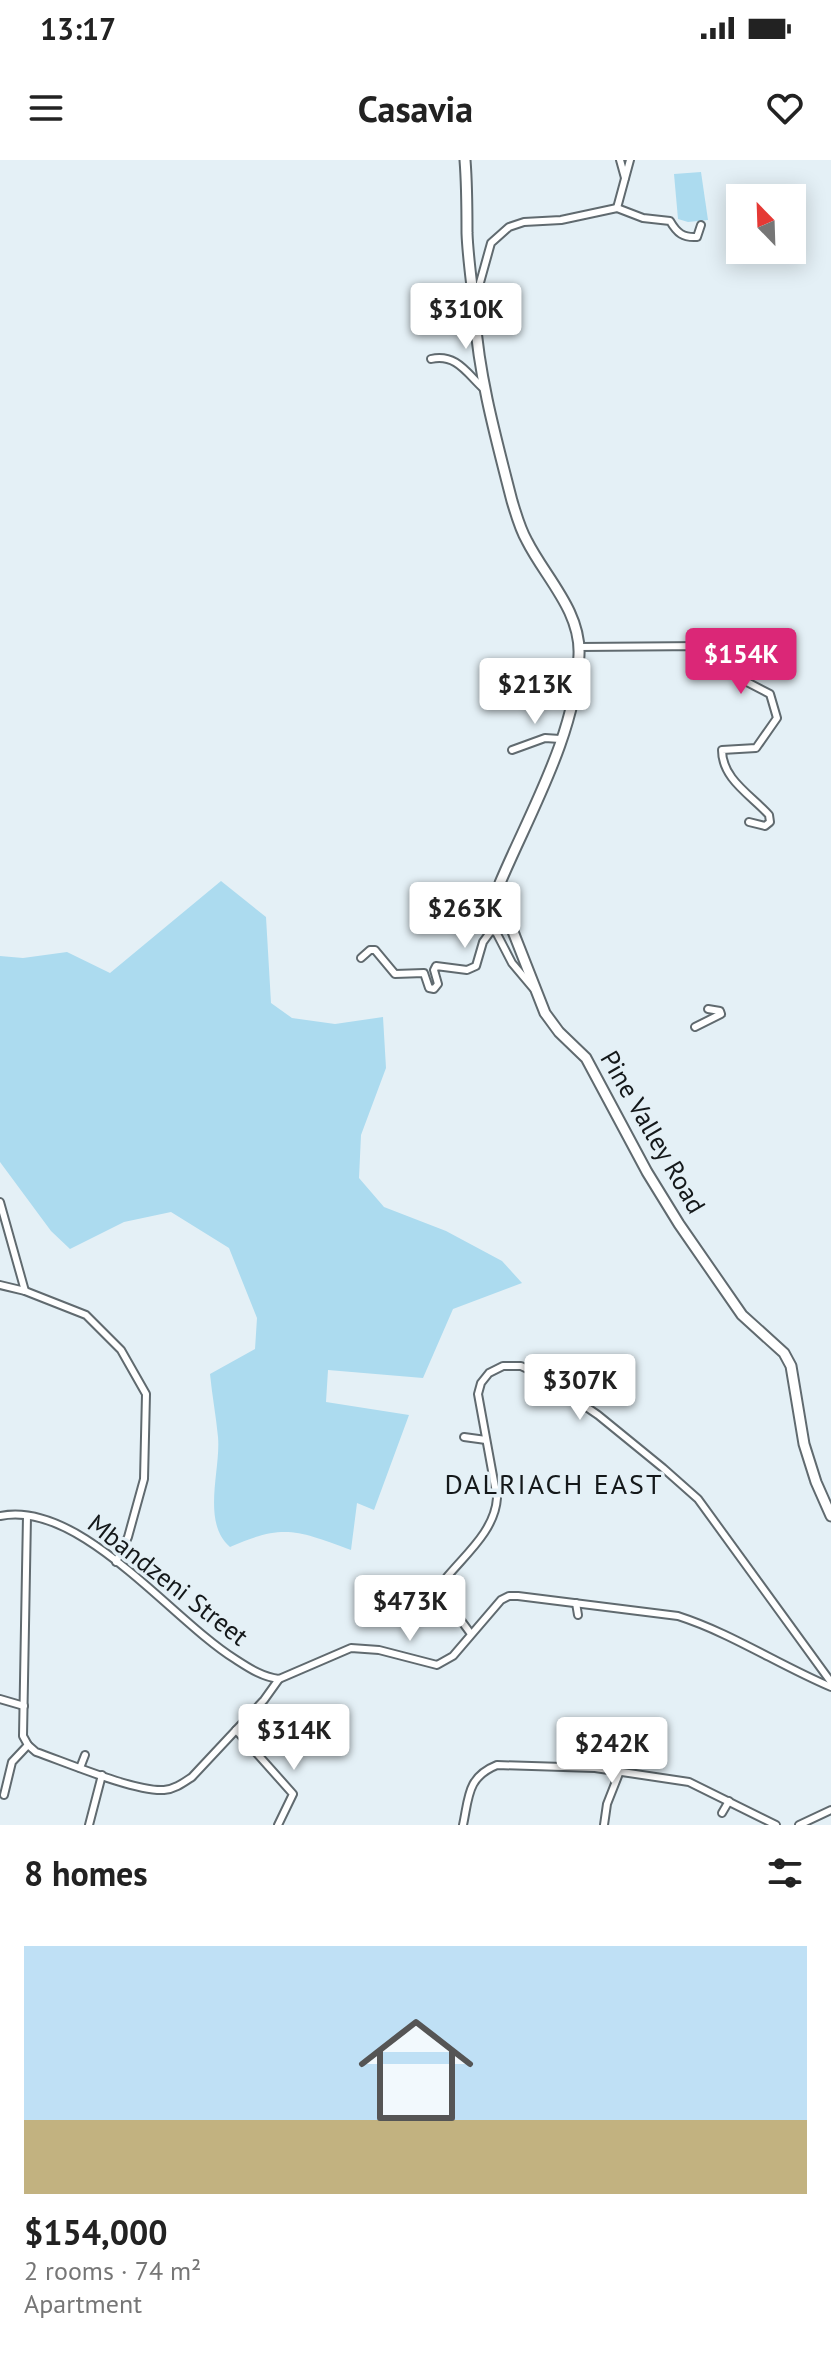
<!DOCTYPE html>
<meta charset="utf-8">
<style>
body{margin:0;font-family:"PT Sans",sans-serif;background:#f6f6f6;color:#222;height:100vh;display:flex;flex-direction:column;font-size:30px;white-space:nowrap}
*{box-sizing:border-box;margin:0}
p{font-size:26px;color:#767676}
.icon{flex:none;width:44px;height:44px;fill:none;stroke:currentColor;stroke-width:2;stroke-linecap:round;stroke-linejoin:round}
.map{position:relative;height:1665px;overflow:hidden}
.side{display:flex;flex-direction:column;background:#fff;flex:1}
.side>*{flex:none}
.needle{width:52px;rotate:337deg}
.buttons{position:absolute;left:726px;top:24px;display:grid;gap:16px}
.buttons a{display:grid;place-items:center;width:80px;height:80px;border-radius:0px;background:#fff;box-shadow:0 4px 20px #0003;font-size:40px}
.price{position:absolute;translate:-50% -68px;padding:0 18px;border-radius:8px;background:#fff;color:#222;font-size:26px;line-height:52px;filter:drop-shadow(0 2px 4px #0008)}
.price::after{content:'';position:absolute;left:50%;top:48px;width:24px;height:18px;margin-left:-12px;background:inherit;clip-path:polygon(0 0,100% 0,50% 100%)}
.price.selected{background:#db2777;color:#fff}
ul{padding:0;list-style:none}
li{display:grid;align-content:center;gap:16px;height:424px;padding:0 24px}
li+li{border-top:2px solid #e0e0e0}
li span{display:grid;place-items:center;height:248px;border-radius:0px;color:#555}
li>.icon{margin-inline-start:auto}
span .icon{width:144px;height:144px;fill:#fffc;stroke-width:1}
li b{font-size:34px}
h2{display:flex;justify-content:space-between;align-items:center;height:96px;padding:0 24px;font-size:34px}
.status{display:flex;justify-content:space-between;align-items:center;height:56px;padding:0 40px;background:#fff;direction:ltr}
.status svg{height:22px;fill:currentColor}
header{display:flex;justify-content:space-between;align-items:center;height:104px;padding:0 24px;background:#fff;font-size:36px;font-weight:600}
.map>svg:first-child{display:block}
.green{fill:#acdbef}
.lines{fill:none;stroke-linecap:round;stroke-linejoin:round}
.street-casing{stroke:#606a6f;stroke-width:10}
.secondary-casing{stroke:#606a6f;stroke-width:13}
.street{stroke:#fff;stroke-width:6}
.secondary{stroke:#fff;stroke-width:9}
.labels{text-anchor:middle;stroke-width:7;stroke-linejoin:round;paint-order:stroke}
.street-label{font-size:26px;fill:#14181a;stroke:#e4f0f6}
.neighbourhood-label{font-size:28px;letter-spacing:2px;fill:#14181a;stroke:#e4f0f6}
</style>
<div class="status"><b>13:17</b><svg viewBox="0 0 49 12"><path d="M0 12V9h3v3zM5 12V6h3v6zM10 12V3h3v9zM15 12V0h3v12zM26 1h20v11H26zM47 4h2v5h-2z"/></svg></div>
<header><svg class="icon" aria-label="menu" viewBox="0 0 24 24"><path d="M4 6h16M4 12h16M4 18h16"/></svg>Casavia<svg class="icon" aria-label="heart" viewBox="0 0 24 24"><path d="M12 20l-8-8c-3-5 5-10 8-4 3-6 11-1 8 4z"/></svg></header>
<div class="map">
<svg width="831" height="1665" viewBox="0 0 831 1665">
<rect width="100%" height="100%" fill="#e4f0f6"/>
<g class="green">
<path d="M701,12L708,60L688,62L678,59L674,14Z"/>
<path d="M221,721L266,757L271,843L292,858L335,864L383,857L386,908L361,975L359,1018L384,1047L446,1071L502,1101L522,1123L453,1149L423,1218L328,1210L326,1242L409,1255L374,1350L357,1343L351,1390C298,1371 284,1363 230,1387C201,1362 221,1310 218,1277C216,1256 212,1235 210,1214L255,1189L257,1158L229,1088L171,1052L124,1062L70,1089L51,1071L0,1002V796L23,798L67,792L110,813Z"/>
</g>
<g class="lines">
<g class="street-casing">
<g id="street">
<path d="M620,0L625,18"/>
<path d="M617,48L630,0"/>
<path d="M476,137L491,83L509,67L524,62L561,60L617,48L643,58L670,61C677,73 683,78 697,77L701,65"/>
<path d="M431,199C457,193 468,215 484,229"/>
<path d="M579,487L704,486L720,508L770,534L777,558L756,588L722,590C722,619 751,635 769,655L770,662L765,666L749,662"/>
<path d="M512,590L545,578L560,579"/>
<path d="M361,798L370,790H375L395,814L424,813L429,828L434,829L438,824L434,810L436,806L467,810L476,806L483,782L491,771L496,772L512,803L533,828"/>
<path d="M695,867L721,854L720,851L708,849"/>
<path d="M0,1042L25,1131"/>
<path d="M0,1125L25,1131L86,1155L121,1190L146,1234L144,1319L128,1377L116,1402"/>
<path d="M464,1277L486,1280"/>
<path d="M0,1356C79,1339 172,1460 235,1499C249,1508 262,1517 279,1519L351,1488L379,1490L437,1505L453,1496L501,1440L509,1436H518L678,1456C731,1473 779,1505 831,1527"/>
<path d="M27,1356L23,1576L28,1585L36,1592C65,1602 135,1632 164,1630C175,1629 183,1623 192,1617L264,1540L279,1519"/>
<path d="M576,1443L578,1455"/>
<path d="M471,1474L449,1444L442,1428L447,1417C466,1394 495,1370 497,1338L478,1234L481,1223L489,1213L503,1206H521L538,1214L598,1255L663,1308L698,1339L831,1522"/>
<path d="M0,1539L24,1546"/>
<path d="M236,1570L293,1634L278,1665"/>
<path d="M80,1608L85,1595"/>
<path d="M4,1635L12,1602L28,1585"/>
<path d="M722,1653L729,1641"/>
<path d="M89,1665L102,1615"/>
<path d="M463,1665C469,1637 467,1617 497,1605L595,1608L689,1622L776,1665"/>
<path d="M604,1665L607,1644L620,1611"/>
<path d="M799,1665L831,1650"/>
</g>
</g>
<g class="secondary-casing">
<path id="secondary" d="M465,0C467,25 467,48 467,73C468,101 473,129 475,157C479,218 497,282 512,341C516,354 520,369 527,381C545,417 581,451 579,495C576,574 530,652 500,723L501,741L545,853L559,872L586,898L647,1012L679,1064L742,1155L784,1193L791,1206L804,1284L816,1322L831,1356"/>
</g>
<use href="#street" class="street"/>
<use href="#secondary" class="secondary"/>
</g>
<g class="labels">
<g class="street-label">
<text transform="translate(653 972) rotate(60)" y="9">Pine Valley Road</text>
<text transform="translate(168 1420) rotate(38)" y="9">Mbandzeni Street</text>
</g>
<g class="neighbourhood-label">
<text x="554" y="1334">DALRIACH EAST</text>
</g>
</g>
</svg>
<div class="buttons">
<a><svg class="needle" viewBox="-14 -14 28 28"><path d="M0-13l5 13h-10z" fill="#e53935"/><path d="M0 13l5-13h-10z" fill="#767676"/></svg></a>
</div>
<b class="price" style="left:466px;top:191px">$310K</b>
<b class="price selected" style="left:741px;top:536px">$154K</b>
<b class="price" style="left:535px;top:566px">$213K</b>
<b class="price" style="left:465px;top:790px">$263K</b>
<b class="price" style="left:580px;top:1262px">$307K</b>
<b class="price" style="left:410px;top:1483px">$473K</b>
<b class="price" style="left:294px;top:1612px">$314K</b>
<b class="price" style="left:612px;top:1625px">$242K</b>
</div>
<section class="side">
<h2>8 homes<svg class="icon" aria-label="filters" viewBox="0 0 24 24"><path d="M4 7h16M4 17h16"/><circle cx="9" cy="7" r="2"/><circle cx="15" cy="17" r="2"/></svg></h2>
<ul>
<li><span style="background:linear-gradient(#bfe0f5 70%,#c2b280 0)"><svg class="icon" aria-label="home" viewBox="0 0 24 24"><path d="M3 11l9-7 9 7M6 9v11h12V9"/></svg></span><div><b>$154,000</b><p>2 rooms · 74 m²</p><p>Apartment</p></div></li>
</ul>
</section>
